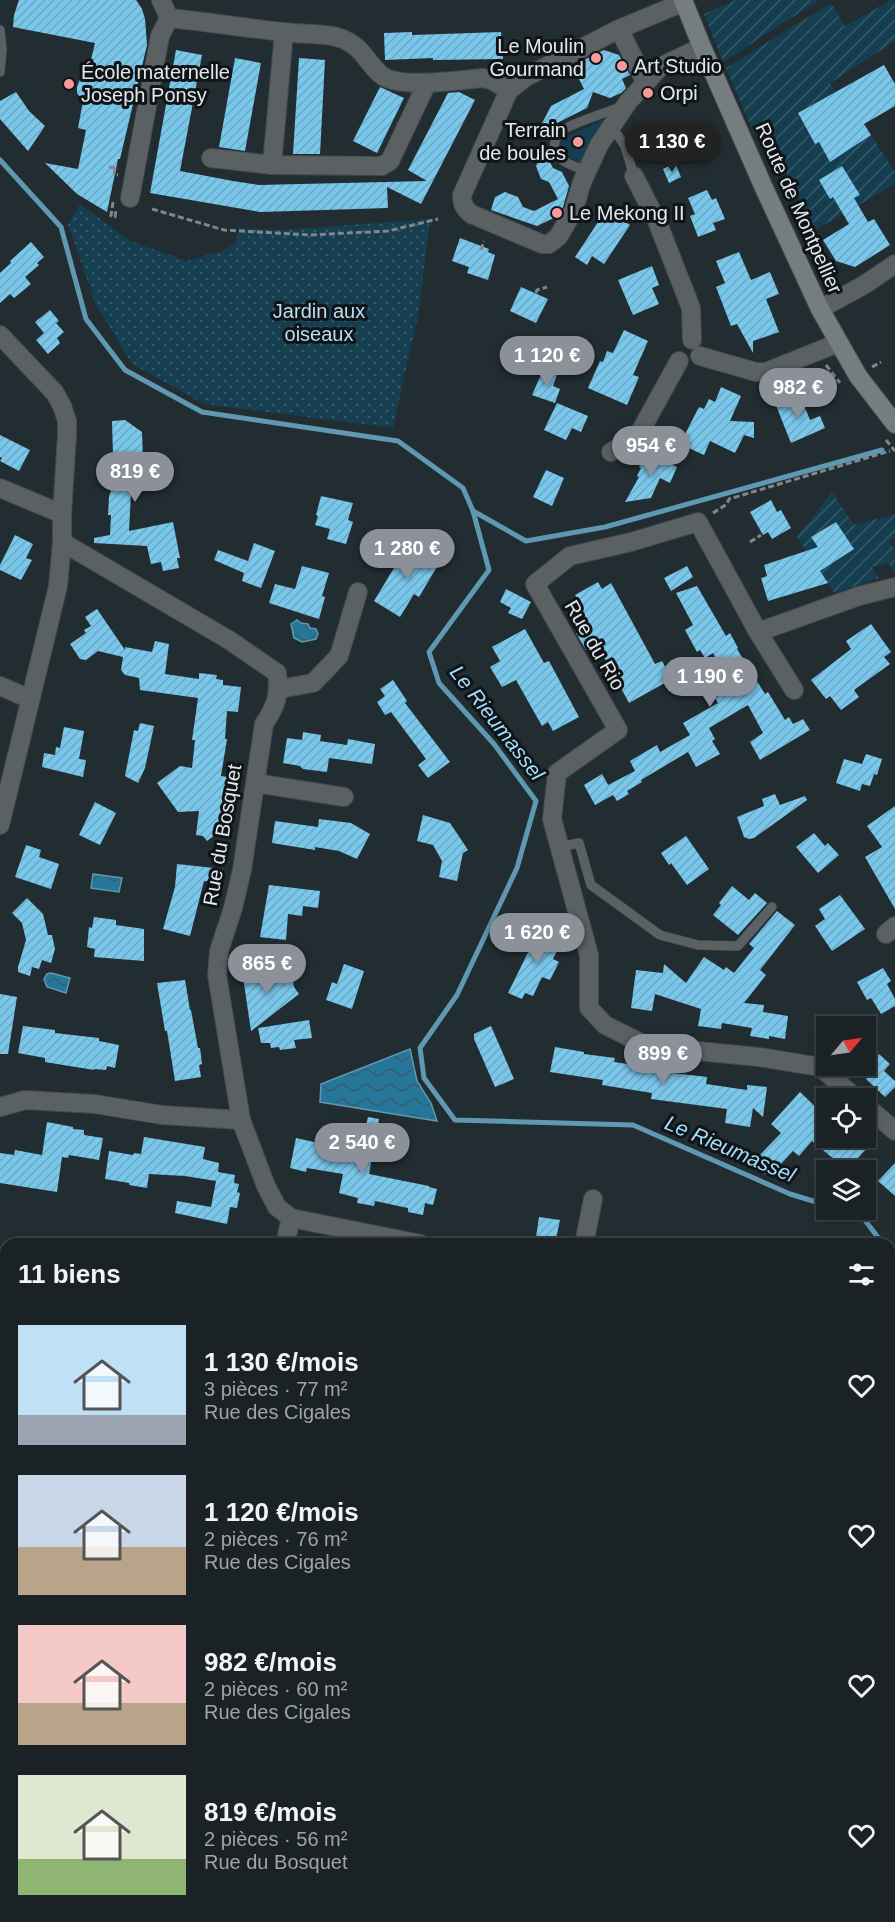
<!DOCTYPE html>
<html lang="fr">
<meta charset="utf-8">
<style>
body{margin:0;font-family:Arial,sans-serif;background:#272f32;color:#f1f3f6;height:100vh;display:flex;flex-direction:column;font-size:22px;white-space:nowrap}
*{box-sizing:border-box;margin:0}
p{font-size:20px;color:#9fa4a7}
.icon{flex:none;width:33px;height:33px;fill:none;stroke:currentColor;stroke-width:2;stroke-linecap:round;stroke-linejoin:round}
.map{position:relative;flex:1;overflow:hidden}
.details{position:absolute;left:0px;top:1238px;width:896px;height:686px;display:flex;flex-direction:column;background:#1a2226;border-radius:18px 18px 0 0;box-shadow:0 3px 9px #0003,0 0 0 2px #383f43}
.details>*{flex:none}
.needle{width:39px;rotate:61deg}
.fabs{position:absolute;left:816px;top:1016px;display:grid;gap:12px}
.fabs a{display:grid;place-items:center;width:60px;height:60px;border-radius:0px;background:#1a2226;box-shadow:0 3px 9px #0003,0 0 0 2px #383f43;font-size:30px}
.price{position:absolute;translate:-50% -51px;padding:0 14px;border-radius:21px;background:#8c9099;color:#fff;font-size:20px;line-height:39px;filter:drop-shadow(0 2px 3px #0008)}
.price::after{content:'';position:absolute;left:50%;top:36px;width:18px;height:14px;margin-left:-9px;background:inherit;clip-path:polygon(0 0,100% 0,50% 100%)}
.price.current{background:#222;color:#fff}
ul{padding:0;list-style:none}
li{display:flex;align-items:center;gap:18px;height:150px;padding:0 18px}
li span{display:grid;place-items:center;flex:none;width:168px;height:120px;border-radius:0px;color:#555}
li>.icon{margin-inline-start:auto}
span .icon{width:72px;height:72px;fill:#fffc;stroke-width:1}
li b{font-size:26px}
h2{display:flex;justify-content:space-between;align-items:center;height:72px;padding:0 18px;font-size:26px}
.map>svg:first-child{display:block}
.grass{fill:#153e50}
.park{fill:url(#park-dots)}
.garden{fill:url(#garden-furrows);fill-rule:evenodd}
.water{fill:url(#water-waves);stroke:#5e98b1;stroke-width:1.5}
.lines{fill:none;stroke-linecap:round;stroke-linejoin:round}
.stream{stroke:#5e98b1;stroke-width:5}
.building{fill:url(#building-hatch)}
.lane-casing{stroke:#414b50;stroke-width:10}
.street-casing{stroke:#414b50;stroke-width:20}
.secondary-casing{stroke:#414b50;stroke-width:20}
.path{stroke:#7e878b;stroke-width:3;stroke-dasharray:6 3;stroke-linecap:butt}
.lane{stroke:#5b6062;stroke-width:9}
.street{stroke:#5b6062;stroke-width:18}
.secondary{stroke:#757d81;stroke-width:18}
.poi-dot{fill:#f59b9a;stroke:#101417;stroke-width:2}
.labels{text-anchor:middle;stroke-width:6;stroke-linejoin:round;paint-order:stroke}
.poi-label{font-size:20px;fill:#e2e9ec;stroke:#101417;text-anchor:start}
.street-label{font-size:20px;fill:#e2e9ec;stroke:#101417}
.park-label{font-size:20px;fill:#b8def2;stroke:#101417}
.water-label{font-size:21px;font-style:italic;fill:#a3defd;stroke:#101417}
</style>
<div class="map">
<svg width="895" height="1922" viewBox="0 0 895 1922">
<defs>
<pattern id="park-dots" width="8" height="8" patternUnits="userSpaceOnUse" patternTransform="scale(1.5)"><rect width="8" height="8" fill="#153e50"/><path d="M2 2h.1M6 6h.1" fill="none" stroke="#375a69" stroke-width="1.8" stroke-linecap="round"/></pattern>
<pattern id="garden-furrows" width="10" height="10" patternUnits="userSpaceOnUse" patternTransform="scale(1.5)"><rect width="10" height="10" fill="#153e50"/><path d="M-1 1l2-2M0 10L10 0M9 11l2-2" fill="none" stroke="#375a69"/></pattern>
<pattern id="water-waves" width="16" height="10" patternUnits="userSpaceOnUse" patternTransform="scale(1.5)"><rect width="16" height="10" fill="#257698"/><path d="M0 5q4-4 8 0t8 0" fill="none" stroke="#345e70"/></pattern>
<pattern id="building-hatch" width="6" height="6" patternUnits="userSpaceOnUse" patternTransform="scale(1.5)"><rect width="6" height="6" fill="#7ac7ec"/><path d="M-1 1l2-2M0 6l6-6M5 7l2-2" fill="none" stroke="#6ca7c3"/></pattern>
</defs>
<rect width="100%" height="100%" fill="#222d32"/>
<g class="grass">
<path d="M611,116L581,163L564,155L560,145L562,139Z"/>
<path d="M0,1398H6V1917H467L464,1922H0Z"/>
</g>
<path class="park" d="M80,204L130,241L187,261L223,251L236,243L239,228L282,230L430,219L419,310L393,428L204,404L132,364L96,305L68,224Z"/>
<g class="garden">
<path d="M735,0H819L723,62L704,14Z"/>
<path d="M888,0H895V41L830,83L861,141L871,135L895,172V184L815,230L765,129L754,134L726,68L831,3L845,26L888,2ZM820,100L850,149L819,142L815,144L798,114Z"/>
<path d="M832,492L854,525L895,514V537L889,542L895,550V573L888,563L872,567L879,578L834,593L797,537ZM835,522L853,549L811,537Z"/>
</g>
<g class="water">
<path d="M297,620L301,623L308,624L310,628L316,629L318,634L316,639L302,642L294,638L291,624Z"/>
<path d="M93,874L122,878L119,892L91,888Z"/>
<path d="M51,973L70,978L66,993L47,987L44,979L47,974Z"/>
<path d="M410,1049L417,1081L431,1103L437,1121L320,1102L321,1084Z"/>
</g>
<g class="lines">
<g class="stream">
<path d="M0,160L61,227L86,319L125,370L202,412L398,441L463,488L473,511L489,570L429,652L439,683L494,744L536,801L517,868L457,995L420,1048L424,1078L455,1120L633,1125L790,1194L826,1205"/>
<path d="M473,511L526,541L605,527L882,450"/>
<path d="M841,1209L861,1215L883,1244"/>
<path d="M890,1253L895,1260"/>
</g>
</g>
<g class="building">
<path d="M19,0H136L142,9L145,19L147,45L120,159H118L107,212L77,194L45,163L78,169L86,130L78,128L83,101L77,93V87L79,81L88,72L95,43L13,27L14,15Z"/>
<path d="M412,32V35L501,32L503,59L433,60V58L385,60L384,33Z"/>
<path d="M176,50L202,55L180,171L233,181L259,185L427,181L408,170L448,93L459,92L475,100L421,204L387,187L388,208L260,212L150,193Z"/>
<path d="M604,50L619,55L630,75L622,79L626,88L621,93L610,98L593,92L587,108L537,133L551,106L584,89L573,67L574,65Z"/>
<path d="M235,58L261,63L245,151L219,147Z"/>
<path d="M299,58L325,60L320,154H293Z"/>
<path d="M884,65L895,84V106L864,124L871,135L830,162L819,142L815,144L798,113Z"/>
<path d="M380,87L404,98L377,153L353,141Z"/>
<path d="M16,92L29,111L45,126L28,151L0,119V101Z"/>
<path d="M689,131L697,150L670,161L662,142Z"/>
<path d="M547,156L553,168L562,172L569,186L563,207L558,216L537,226L491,210L495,197L505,192L518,197L523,207L534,211L558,199L549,182L541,179L536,166L539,159Z"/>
<path d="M675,163L681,177L669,183L663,169Z"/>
<path d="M842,166L860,195L854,198L868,222L874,219L890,245L855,267L836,261L823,240L849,224L833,197L830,199L819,180Z"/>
<path d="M707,190L712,200L716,198L725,219L713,223L716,230L698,237L690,216L695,214L688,198Z"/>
<path d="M606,210L630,225L604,264L592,256L587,265L575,257Z"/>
<path d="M460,238L489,249L488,252L495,255L488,280L467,273L469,267L452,261Z"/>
<path d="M31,242L44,257L37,263L39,265L25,277L31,284L14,298L10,294L0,303V273L11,263L10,261Z"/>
<path d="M739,252L751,280L770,272L779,294L766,299L779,332L753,341V353L737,324L731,326L716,287L725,283L716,261Z"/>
<path d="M652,266L659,285L652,288L659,304L633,315L618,280Z"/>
<path d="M521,287L548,299L536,323L510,311Z"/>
<path d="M50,310L59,321L56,323L64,332L57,338L60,343L48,354L36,340L44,333L35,322Z"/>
<path d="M624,330L648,341L633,375L639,377L627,405L588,388L600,361L603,362L607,351L613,353Z"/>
<path d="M544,368L557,375L553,386L560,389L555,403L532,395Z"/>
<path d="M721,387L741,396L730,421L754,422V438L744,435L735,453L710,441L704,455L680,444L699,407L704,409L709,399L715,402Z"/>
<path d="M799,393L810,420L820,416L825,428L791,443L775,403Z"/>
<path d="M557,403L588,416L581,432L572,428L566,440L544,430Z"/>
<path d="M125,420L142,432L143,461H131V493L129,531L173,522L180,558H177L179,568L163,571L161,562L151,564L147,546L94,543V538L110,535L111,515H108L109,497L111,490H114L112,421Z"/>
<path d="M0,435L30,450L19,471L0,461L2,458L0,457Z"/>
<path d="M646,453L677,467L670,483L660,478L651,498L625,502L639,477L637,476L641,468L639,467Z"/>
<path d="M546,470L564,478L552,506L533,497Z"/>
<path d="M321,496L353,503L348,520L353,522L346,544L327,539L330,529L315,525L318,516L316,515Z"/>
<path d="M771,500L777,512L781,510L791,528L772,539L768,532L763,535L750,512Z"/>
<path d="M836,522L854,549L820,571L828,583L768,601L761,578L767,576L764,565L818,547L811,537Z"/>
<path d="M15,535L33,544L26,558L32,560L21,580L0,570V565Z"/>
<path d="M254,543L275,551L261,588L242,581L244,573L214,560L218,550L248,561Z"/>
<path d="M413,543L441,560L419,597L414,594L400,617L374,601L400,558L403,560Z"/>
<path d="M302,566L329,573L322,596L325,597L319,619L269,603L275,584L295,589Z"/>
<path d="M687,566L693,577L671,591L664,578Z"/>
<path d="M598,582L602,589L611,583L655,664L662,661L672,679L629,703L597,644L586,650L576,633L583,630L570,607L579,602L575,595Z"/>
<path d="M697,586L726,636L730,633L738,648L737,649L765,694L768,692L785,720L789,717L793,724L803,719L810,730L760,760L750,742L763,733L748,705L709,728L715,739L712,741L720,754L696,767L688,752L641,780L642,782L627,791L629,794L617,801L613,795L595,805L584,785L602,774L612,792L608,785L635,771L630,761L657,745L660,752L690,735L683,723L718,703L715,698L737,685L721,657L717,660L713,653L705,658L700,650L697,652L685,630L693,625L676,593Z"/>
<path d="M506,589L531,602L522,619L508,613L511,608L500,602Z"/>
<path d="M97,609L125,650V647L152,652L155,641L169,644L165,674L199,679V673L217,675L216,679L223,680V685L241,687L238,712L227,711L225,739H227L221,776L228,777L220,831L207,841L203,836L196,835L199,811L178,812L157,783L180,766L192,768L195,740H192L198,698L140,690L139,678L125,675L121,670L123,657L98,651L86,660L80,659L70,644L86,633L84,630L91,626L85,617Z"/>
<path d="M871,624L891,652L884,657L890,664L854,690L859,697L841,710L830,696L826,699L811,680L851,649L846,641Z"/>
<path d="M525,629L544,663L549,661L579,717L553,731L548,722L542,726L516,680L502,687L490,667L500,661L492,647Z"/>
<path d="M393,680L407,701L405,703L450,762L428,778L418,765L426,759L391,712L385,715L377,702L385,696L380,689Z"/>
<path d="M140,723L154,726L145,768L138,783L125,776L134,730L138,731Z"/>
<path d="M64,727L84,731L79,759L86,760L83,777L42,767L44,753L55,755L56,747L60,748Z"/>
<path d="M303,732L321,735L320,741L347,745L348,739L375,744L372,764L329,758L327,772L303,769L300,766L283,763L287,738L302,740Z"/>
<path d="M866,754L882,759L877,775L874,774L870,786L862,784L860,791L836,783L844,759L862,764Z"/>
<path d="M775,794L780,805L805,796L807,800L754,838L749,839L744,837L737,817L764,806L762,799Z"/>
<path d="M95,802L116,813L100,845L79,835Z"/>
<path d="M895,806V909L865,857L882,847L867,826Z"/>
<path d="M423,815L450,823L468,850L463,853L457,881L439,877L442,861L433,845L417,841Z"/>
<path d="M319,819L351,823L370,834L357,859L339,851L315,847V850L272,843L275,821L318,827Z"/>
<path d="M814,833L825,846L828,843L839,855L818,873L796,847Z"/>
<path d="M686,836L709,869L687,885L671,863L669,865L661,853Z"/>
<path d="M26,845L41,850L39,857L59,864L51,889L15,877Z"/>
<path d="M177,864L223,869L221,883L204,881L190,936L163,929L175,887Z"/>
<path d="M269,885L320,891L318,908L303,906L302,916L288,914L286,940L260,937Z"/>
<path d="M732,886L749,900L755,893L767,903L738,935L713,915L721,905L719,903Z"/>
<path d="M840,895L865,929L832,951L815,926L825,919L819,909Z"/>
<path d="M27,898L43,914L48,935H52L55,949L51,963L42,960L39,969L32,967L30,976L18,972V967L26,940L22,923L12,913Z"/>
<path d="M777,911L795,925L760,970L766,975L744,1003L764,1005L763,1012L788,1016L785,1039L769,1036V1039L750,1036L752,1028L722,1023L721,1029L698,1026L701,1009L655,994L652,1011L631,1008L636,970L663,973L664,964L686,983L704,957L724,970L726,967L734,973L754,948L749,944Z"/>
<path d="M94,917L116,920V925L144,929V961L94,957L95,949L87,947L89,927L92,928Z"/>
<path d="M540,928L563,939L553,959L559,962L550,980L542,977L533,996L525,993L522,999L508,993Z"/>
<path d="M344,964L364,971L352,1009L326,1000L332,982L337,984Z"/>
<path d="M883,968L891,981L887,984L895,999V1006L881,1014L871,998L867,1000L857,982Z"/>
<path d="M277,970L278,976L292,975L294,987L299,994L251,1031L243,977L260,975V972Z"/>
<path d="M185,980L190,1010H191L198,1048H200L202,1064L199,1065L201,1077L175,1081L167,1031H165L157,983Z"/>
<path d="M0,994L17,997L8,1054H0Z"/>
<path d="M309,1020L312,1038L294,1040L296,1048L280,1050L279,1047L271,1048L270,1043H261L258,1028Z"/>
<path d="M23,1026L55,1030V1033L99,1038V1041L119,1045L115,1068L107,1066L106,1070L94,1069V1070L45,1062V1058L18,1053Z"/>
<path d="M491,1026L514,1079L495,1087L474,1039V1034Z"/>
<path d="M555,1047L584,1052V1054L615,1058L614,1062L648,1067L647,1070L707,1077L706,1084L747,1090V1085L767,1087L763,1117L753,1108L750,1127L725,1123L727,1109L651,1099L652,1093L602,1085L603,1080L550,1072Z"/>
<path d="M866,1050L875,1059L879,1054L890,1064L884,1071L895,1081V1087L885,1097L866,1079L868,1076L866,1074Z"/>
<path d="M800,1092L826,1117V1137H861L870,1145L847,1170L812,1141L799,1156L793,1151L770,1176L755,1170L757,1158L781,1133L771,1124Z"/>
<path d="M368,1117L379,1119L369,1174L429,1186V1187L437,1189L433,1205L425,1203L423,1215L408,1212V1208L375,1201L374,1206L357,1203L358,1198L339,1193L343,1174L307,1168L306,1172L290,1168L296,1138L332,1146L330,1152L358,1157Z"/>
<path d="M47,1122L73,1127V1129L84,1130V1135L103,1138L99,1160L69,1155L68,1158L62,1157L57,1192L0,1183V1153L14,1155L15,1150L42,1155Z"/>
<path d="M144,1137L205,1147L203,1159L219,1163L218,1172L235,1175L234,1183L239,1184L237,1192L240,1193L237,1208L230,1207L227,1224L175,1213L177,1201L211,1207L216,1181L185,1176L149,1174L147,1188L129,1185V1183L105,1179L109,1151L133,1155L134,1153L141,1154Z"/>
<path d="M895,1163V1196L878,1181Z"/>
<path d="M539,1217L560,1220L555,1244H535Z"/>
</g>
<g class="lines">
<g class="lane-casing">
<g id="lane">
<path d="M0,30L2,49L0,72"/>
<path d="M612,127L625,146L634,176"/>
<path d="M587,171C579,168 568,165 561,159C552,153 553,138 561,131C569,125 611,110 622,107"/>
<path d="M559,847L579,843L591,885L660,935L698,945L738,946L772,907"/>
<path d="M579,1917L598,1922"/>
<path d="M675,1922L681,1917"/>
</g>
</g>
<g class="street-casing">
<g id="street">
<path d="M161,0L169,18C208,22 246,28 284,32C303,35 325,32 343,39C362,47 367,62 380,74C396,90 460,80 483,78L491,80L509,90"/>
<path d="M684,2L619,29L526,77L509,90L462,195C462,204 464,208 471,214L542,244H549L558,237L573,212L582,182L599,145L628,102L660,67L702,47"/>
<path d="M619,29L646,83"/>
<path d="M284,32L272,165L382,166L390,161L427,83"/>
<path d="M211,158L272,165"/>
<path d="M634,176L657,221L691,308L692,340"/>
<path d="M130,198L160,36L169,18"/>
<path d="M820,309L864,285L895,264"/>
<path d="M0,335L55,393L62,406L67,421V435L62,514V542L58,586L0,825"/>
<path d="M700,356L756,372H766L838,343"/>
<path d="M611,452L628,442L640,432L679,361"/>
<path d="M0,488L62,514"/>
<path d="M62,542L229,640L277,673C280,695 276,706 264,724L242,870L233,908L219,951L217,975L241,1120L266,1186L277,1207L291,1218L421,1244"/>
<path d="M758,632L859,596L895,587"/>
<path d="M0,686L30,699"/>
<path d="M279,689L313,683L339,656L358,592"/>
<path d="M794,690L758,632L698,522L631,542L570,556L535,584L618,730L557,773L552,819L589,955V1008L605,1025L647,1046L759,1057L820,1067L856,1098"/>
<path d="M255,783L344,797"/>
<path d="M886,934L895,926"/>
<path d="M866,1106L895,1131"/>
<path d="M0,1107L25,1100L95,1104L162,1115L241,1120"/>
<path d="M285,1244L291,1218"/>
<path d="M584,1244L593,1199"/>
<path d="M890,1541L895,1543"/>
<path d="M890,1871L895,1872"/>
</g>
</g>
<g class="secondary-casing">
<path id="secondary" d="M683,0L702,47L764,188L820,309L858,376L895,424"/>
</g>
<g class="path">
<path d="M109,167L117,168"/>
<path d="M115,168L114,174L118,175"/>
<path d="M113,202L111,216L115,217L116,210"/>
<path d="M152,209L224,230L310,235L388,231L438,219"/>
<path d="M481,250L484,241"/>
<path d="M536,293L537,290L547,287"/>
<path d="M826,365L840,383"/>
<path d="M872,367L881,362"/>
<path d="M886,440L895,451"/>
<path d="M713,513L727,504L729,499L890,451"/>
<path d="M750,542L761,535"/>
<path d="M0,1499L6,1507"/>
<path d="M0,1802L6,1807"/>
<path d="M275,1917L276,1922"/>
<path d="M94,1922L95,1917"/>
</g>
<use href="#lane" class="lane"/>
<use href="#street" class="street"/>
<use href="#secondary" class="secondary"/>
</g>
<g class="poi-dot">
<circle cx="596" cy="58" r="6"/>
<circle cx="622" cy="66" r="6"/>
<circle cx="69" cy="84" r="6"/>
<circle cx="648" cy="93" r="6"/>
<circle cx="578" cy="142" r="6"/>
<circle cx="557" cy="213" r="6"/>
</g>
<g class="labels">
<g class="poi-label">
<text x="584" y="53" text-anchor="end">Le Moulin<tspan x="584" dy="23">Gourmand</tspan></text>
<text x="634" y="73">Art Studio</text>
<text x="81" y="79">École maternelle<tspan x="81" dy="23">Joseph Ponsy</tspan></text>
<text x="660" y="100">Orpi</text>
<text x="566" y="137" text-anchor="end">Terrain<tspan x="566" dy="23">de boules</tspan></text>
<text x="569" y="220">Le Mekong II</text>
</g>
<g class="street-label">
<text transform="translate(799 208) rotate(66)" y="7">Route de Montpellier</text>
<text transform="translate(595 645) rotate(60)" y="7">Rue du Rio</text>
<text transform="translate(222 835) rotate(-80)" y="7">Rue du Bosquet</text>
</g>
<g class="park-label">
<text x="319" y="318">Jardin aux<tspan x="319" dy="23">oiseaux</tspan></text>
</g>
<g class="water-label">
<text transform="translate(497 723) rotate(52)" y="7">Le Rieumassel</text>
<text transform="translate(730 1149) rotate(23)" y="7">Le Rieumassel</text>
</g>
</g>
</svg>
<div class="fabs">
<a><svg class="needle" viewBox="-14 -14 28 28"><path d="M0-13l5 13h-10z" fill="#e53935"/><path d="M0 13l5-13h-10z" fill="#9fa4a7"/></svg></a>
<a><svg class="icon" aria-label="locate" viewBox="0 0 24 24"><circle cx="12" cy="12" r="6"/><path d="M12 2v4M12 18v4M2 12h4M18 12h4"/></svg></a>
<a><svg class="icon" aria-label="layers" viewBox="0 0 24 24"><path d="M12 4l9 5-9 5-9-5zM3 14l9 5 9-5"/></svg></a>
</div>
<b class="price current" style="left:672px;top:173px">1 130 €</b>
<b class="price" style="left:547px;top:387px">1 120 €</b>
<b class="price" style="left:798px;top:419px">982 €</b>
<b class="price" style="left:651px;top:477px">954 €</b>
<b class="price" style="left:135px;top:503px">819 €</b>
<b class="price" style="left:407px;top:580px">1 280 €</b>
<b class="price" style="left:710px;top:708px">1 190 €</b>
<b class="price" style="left:537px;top:964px">1 620 €</b>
<b class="price" style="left:267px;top:995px">865 €</b>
<b class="price" style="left:663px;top:1085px">899 €</b>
<b class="price" style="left:362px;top:1174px">2 540 €</b>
<section class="details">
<h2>11 biens<svg class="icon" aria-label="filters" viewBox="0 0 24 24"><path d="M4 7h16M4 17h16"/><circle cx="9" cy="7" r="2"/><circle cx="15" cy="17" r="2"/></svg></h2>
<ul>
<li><span style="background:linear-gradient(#bfe0f5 75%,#9aa5b1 0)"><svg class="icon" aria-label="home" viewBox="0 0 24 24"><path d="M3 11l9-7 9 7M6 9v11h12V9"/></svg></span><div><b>1 130 €/mois</b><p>3 pièces · 77 m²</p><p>Rue des Cigales</p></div><svg class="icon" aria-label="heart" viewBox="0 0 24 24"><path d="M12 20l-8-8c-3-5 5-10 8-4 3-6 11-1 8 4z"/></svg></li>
<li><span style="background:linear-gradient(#c9d6e8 60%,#b9a48a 0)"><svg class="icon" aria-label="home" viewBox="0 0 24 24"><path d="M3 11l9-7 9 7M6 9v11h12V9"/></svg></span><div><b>1 120 €/mois</b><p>2 pièces · 76 m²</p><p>Rue des Cigales</p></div><svg class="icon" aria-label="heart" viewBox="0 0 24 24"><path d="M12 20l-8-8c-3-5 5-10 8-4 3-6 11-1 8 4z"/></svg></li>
<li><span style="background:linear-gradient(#f6c9c9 65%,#b9a48a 0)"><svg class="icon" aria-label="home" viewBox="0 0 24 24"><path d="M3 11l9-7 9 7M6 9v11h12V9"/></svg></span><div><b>982 €/mois</b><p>2 pièces · 60 m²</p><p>Rue des Cigales</p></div><svg class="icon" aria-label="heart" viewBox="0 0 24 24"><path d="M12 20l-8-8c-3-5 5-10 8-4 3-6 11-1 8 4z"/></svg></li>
<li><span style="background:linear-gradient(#dfe7d0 70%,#8fb573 0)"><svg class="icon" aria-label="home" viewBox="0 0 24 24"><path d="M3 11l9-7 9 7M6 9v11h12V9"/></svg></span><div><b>819 €/mois</b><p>2 pièces · 56 m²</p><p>Rue du Bosquet</p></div><svg class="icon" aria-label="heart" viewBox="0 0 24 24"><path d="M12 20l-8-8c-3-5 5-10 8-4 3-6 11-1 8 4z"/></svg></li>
</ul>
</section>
</div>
